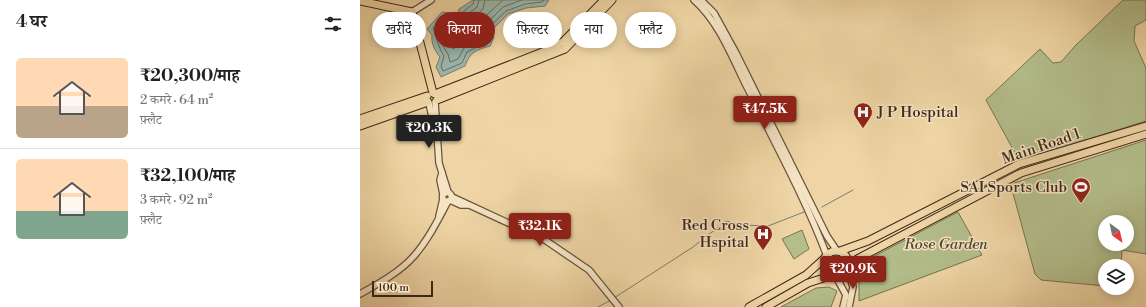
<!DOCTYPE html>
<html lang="hi">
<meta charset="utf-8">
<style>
body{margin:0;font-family:"Libre Bodoni","Noto Serif Devanagari",serif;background:#f2f2f2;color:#202124;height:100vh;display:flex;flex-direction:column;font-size:15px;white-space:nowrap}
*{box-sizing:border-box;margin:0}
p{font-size:13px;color:#757577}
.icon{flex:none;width:22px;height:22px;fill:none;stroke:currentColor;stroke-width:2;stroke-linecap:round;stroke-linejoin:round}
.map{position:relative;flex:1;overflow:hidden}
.drawer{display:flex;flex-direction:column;background:#fff;width:360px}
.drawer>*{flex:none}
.guide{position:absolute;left:12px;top:12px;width:380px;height:36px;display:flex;gap:8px}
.needle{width:26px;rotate:147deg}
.controls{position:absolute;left:738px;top:215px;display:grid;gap:8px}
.controls a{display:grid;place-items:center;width:36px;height:36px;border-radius:50%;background:#fff;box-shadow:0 2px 10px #0003;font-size:20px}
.scale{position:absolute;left:12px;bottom:10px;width:61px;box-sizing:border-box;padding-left:4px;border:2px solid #3e281a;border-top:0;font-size:11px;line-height:14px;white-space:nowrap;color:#3e281a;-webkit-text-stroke:3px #f5e4c4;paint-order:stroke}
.price{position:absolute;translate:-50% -34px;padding:0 9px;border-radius:4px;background:#8f2418;color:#fff;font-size:13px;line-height:26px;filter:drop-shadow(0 1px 2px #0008)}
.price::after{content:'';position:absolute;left:50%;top:24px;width:12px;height:9px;margin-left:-6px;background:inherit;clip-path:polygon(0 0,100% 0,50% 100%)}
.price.on{background:#222;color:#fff}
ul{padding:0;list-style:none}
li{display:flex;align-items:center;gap:12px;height:100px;padding:0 16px}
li+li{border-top:1px solid #e0e0e0}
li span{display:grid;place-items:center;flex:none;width:112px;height:80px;border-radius:6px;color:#555}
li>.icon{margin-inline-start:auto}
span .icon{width:48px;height:48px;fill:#fffc;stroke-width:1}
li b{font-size:17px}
h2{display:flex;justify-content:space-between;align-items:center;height:48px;padding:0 16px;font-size:17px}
.pill{padding:0 14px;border-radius:18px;background:#fff;box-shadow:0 2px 10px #0003;font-size:14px;line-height:36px}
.pill.on{background:#8f2418;color:#fff}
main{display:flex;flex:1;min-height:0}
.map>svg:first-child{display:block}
.green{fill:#b3be8b;stroke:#787352;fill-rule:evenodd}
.water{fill:#9bb8ad;stroke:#767e72}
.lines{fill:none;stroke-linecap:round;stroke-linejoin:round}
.shore{stroke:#6c7064;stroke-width:1}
.stream{stroke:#767e72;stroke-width:1}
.minor-casing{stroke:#6a533d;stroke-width:8}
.major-casing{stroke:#3e281a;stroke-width:9}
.minor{stroke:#f5e4c4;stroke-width:5.5}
.major{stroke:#efd5a5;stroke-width:7}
.labels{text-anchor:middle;stroke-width:3;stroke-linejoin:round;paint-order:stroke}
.poi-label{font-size:15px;fill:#3e281a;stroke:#f5e4c4;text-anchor:end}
.street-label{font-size:15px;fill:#3e281a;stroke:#f5e4c4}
.park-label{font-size:15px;font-style:italic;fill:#554631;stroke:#f5e4c4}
</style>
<main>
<section class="drawer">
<h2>4 घर<svg class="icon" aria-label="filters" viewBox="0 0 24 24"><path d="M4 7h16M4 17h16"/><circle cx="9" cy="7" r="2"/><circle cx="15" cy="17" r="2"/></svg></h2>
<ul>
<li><span style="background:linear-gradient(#ffd9b3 60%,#b9a48a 0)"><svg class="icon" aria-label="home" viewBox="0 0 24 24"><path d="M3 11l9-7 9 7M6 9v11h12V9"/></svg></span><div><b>₹20,300/माह</b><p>2 कमरे · 64 m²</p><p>फ़्लैट</p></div></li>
<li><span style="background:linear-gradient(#ffd9b3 65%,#7fa58c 0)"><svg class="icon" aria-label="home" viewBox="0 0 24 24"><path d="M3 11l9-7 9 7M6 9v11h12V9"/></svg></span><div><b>₹32,100/माह</b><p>3 कमरे · 92 m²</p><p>फ़्लैट</p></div></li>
</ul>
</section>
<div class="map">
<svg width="786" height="307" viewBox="0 0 786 307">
<rect width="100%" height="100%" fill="#efd5a5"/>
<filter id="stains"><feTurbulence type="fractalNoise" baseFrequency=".005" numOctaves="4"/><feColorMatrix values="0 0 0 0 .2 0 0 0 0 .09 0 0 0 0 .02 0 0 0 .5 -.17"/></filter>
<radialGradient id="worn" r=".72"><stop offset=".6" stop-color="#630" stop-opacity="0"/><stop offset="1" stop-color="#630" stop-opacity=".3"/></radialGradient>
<g class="green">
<path d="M763,0H786V20L775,26L774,41L786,68V121L674,156L660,157L655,153L626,100L680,49L693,63L701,62L716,45Z"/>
<path d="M786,140V254L762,250L761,266H745V286L681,280L675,274L651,186L654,183ZM745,222H767V244H745Z"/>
<path d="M598,212L622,255L499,301V272L507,260Z"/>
<path d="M442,230L449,249L434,259L422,239Z"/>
<circle cx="476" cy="263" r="9"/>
<path d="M469,287L477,291L471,307H421L456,288Z"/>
</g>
<path class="water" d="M113,0H189L185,6L166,8L148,14L131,31L134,37L130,46C116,50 110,52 105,66L81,77L76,67L80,57C75,51 71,44 72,35L67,29L82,12L98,14L99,9Z"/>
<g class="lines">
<g class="shore">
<path d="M114,0L113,4L104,11L101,17H83L73,28C77,38 78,47 84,56L81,66L83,71L102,63L107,52L127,42L129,38L128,28L146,11L165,4L182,2L184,0"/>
<path d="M119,0L117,7L108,14L103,22L85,23L80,28L83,46L88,54L90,62L98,59L104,48L123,38L124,26L143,7L162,0"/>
<path d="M125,0L123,9L113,18L108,26L101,29L87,30L88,43L93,49L116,34L119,22L143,0"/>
</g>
<g class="stream">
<path d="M462,207L493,190"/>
<path d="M254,298L333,247L366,221L381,225L408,226L444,212"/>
<path d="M238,307L251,300"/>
</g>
<g class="minor-casing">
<g id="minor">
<path d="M334,0C360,23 373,60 389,91C416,145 445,198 467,256"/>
<path d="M341,0L354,13L376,53L467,236L477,251"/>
<path d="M52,12L71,0"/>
<path d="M75,102L79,163L88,192"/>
<path d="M69,103L72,117L75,122"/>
<path d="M82,173L80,180L83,194"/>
<circle cx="87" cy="197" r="4.5"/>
<path d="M92,197L185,240L229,270L259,307"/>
<path d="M90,200L101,205H108"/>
<path d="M79,216L83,199"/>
<path d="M487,268L493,287L489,307"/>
<path d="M475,275L486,295L483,307"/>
<path d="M0,294C18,284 40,272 54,256C68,240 78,220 88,201"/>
</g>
</g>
<g class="major-casing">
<g id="major">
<path d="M0,1L52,12L73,93"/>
<path d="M75,94L185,51L203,42L244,0"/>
<path d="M77,100L205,49L252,0"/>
<path d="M0,119L67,96"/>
<path d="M0,126L68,102"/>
<circle cx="476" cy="263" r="12"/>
<path d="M480,251L508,241L659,164L786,126"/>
<path d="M488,266L499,258L661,173L786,134"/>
<path d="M389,307L446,275L466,257"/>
<path d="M406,307L448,283L473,275"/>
</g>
</g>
<use href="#minor" class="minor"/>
<use href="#major" class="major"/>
</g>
<defs>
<g id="hospital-pin" transform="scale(1)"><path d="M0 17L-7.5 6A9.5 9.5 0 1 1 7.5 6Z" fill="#8f2418" stroke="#f5e4c4"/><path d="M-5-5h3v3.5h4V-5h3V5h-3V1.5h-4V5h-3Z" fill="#fff"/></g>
<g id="stadium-pin" transform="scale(1)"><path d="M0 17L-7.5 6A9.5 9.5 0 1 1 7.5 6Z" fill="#8f2418" stroke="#f5e4c4"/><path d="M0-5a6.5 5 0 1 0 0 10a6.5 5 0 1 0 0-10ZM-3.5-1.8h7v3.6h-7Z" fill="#fff"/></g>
</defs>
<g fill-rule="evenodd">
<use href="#hospital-pin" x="503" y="112"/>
<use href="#stadium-pin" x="721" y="187"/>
<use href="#hospital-pin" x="403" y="234"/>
</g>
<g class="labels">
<g class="poi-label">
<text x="517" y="117" text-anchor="start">J P Hospital</text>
<text x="707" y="192">SAI Sports Club</text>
<text x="389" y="230">Red Cross<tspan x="389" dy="17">Hspital</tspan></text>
</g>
<g class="street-label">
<text transform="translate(681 146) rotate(-19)" y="5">Main Road 1</text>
</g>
<g class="park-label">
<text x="586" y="249">Rose Garden</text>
</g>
</g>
<rect width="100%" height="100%" filter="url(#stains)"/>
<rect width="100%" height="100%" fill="url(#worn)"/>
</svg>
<div class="controls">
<a><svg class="needle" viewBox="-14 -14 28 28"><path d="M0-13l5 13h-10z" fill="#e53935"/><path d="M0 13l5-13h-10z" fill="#757577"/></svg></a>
<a><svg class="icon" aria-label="layers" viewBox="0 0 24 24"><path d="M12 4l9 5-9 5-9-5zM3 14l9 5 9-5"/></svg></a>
</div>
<div class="scale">100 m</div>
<b class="price" style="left:405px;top:130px">₹47.5K</b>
<b class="price on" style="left:69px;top:149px">₹20.3K</b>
<b class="price" style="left:180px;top:247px">₹32.1K</b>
<b class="price" style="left:493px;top:290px">₹20.9K</b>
<div class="guide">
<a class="pill">खरीदें</a>
<a class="pill on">किराया</a>
<a class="pill">फ़िल्टर</a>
<a class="pill">नया</a>
<a class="pill">फ़्लैट</a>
</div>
</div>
</main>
